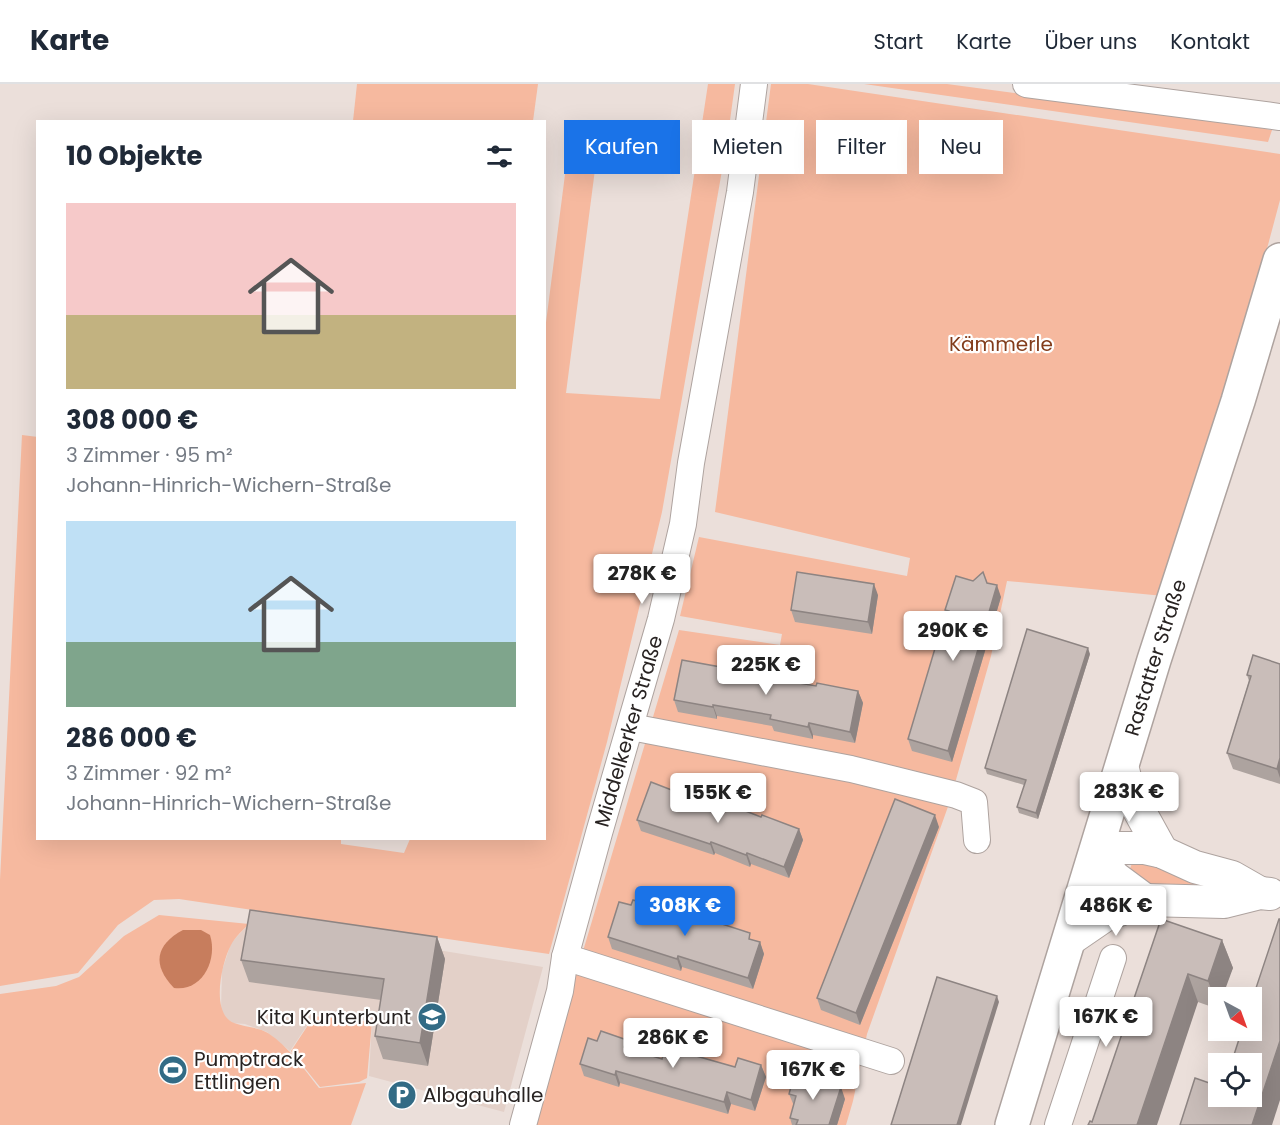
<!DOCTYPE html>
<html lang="de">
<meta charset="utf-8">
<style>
body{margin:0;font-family:Poppins,sans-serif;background:#f6f6f7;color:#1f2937;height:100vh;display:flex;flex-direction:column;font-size:22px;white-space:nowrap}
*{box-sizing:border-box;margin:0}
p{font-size:20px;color:#747a83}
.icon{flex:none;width:33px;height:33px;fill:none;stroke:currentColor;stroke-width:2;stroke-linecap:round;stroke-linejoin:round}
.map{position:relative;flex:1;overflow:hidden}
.panel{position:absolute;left:36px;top:36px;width:510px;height:720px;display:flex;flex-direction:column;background:#fff;border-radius:0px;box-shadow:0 6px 24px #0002}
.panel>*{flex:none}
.guide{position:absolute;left:564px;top:36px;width:570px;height:54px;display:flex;gap:12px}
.needle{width:39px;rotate:139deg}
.tools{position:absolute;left:1208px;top:903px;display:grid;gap:12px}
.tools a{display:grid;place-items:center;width:54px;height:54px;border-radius:0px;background:#fff;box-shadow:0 6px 24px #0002;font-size:30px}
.price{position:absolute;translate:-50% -51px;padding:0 14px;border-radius:6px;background:#fff;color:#222;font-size:20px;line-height:39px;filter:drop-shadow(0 2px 3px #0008)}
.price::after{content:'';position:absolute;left:50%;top:36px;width:18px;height:14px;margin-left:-9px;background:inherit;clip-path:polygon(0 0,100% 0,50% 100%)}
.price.active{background:#1a73e8;color:#fff}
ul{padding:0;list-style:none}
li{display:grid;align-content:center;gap:12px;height:318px;padding:0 30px}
li span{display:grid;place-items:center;height:186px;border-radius:0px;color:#555}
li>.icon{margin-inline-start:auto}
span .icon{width:108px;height:108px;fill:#fffc;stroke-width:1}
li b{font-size:26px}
h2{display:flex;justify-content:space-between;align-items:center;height:72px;padding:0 30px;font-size:26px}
.pill{padding:0 21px;border-radius:0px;background:#fff;box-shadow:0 6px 24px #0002;font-size:21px;line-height:54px}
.pill.active{background:#1a73e8;color:#fff}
header{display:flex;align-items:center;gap:36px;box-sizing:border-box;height:84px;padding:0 30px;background:#fff;border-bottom:2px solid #e0e1e3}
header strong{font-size:28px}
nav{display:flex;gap:33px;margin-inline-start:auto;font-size:21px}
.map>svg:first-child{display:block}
.built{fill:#e3d0c8}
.green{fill:#f6b99f}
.water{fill:#c77d5d}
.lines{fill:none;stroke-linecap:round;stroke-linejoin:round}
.minor-casing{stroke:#aea39f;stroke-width:28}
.tertiary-casing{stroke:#aea39f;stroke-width:34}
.secondary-casing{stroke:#aea39f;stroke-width:36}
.minor{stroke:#fff;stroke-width:26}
.tertiary{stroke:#fff;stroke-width:32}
.secondary{stroke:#fff;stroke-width:33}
.wall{fill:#ada39f}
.shaded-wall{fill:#8d8482}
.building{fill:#c9bdb9;stroke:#8d8482;stroke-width:1.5}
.labels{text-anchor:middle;stroke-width:4.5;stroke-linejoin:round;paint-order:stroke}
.park-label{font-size:20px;fill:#823c1b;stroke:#fff}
.street-label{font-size:20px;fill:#282322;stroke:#fff}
.poi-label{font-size:20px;fill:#282322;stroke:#fff;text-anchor:start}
</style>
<header>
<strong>Karte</strong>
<nav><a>Start</a><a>Karte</a><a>Über uns</a><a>Kontakt</a></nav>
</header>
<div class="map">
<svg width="1280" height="1041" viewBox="0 0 1280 1041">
<rect width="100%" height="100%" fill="#ebdfda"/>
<path class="built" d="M249,840L327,848L543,883L504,1028L369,992L372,937L314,931L290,967L267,948L245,940L233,939L227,935L221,926L222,887L231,859Z"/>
<g class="green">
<path d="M357,0H538L533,37H353Z"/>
<path d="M708,0H735L727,58L662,428L607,658L549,870L179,815L154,816L118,841L78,889L0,902V796L22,351L38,353V754H341V760L404,769L410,755L544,754V254L571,44L600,47L566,309L660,315Z"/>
<path d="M771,0H808L1280,70V116L1174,513L1007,497L991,572L950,717L867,950L853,1017L846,1041H531L679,546L780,561L782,550L680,532L699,453L907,492L910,474L715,428Z"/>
<path d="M864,0H947L1210,35L1272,46L1268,58Z"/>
<path d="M1135,771L1231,805L1159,809L1127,793Z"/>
<path d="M159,831L249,840C243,846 235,853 231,861C222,878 212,922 229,936C237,943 257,942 268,949C289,963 304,985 319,1004L366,999L351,1041H0V910L56,902L79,893L124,852Z"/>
<path d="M314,932L372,938L367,994L359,998L320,1003L291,967Z"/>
</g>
<path class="water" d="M183,846H201L210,851C218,876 202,908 174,904C152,881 155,861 183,846Z"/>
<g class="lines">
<g class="minor-casing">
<g id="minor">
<path d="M1026,0L1280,33"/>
<path d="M631,643L851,685L956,711L974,718L977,756"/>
<path d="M565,873L891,977"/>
<path id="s1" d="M523,1041L560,907L565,873L599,749L661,535L683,440L691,379L740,108L754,0"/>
<path d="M1058,1041L1113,874"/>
</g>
</g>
<g class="tertiary-casing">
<g id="tertiary">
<path d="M1122,682L1129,708L1162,768"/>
<path d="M1145,816L1114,793L1096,768L1112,764H1144L1162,768L1195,783L1232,793L1260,809"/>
<path d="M1069,856L1104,832L1145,816L1224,818L1260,809L1270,810"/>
</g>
</g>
<g class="secondary-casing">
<g id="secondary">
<path id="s2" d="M1012,1041L1154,576L1238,317L1280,176"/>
</g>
</g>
<use href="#minor" class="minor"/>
<use href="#tertiary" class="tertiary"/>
<use href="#secondary" class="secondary"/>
</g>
<g class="wall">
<path d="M973,497L987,499L1001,513L952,678L912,667L908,655L947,532L945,526Z"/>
<path d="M878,511L872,550L795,538L791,526Z"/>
<path d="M1090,570L1038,735L1019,729L1017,723L1024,701L987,690L985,684Z"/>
<path d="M1280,580V700L1233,685L1227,669L1249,597L1247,591Z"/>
<path d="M762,592L816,602L858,607L863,619L855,659L813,651V655L774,647L772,642L717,632V635L678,628L674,616Z"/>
<path d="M687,712L761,733L799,745L803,756L789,794L751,780L750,783L715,769L714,771L641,747L637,736Z"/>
<path d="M939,743L860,941L821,926L817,914Z"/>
<path d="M631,821L760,858L764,870L753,905L682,883L681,887L612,865L608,853Z"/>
<path d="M1161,835L1222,856L1233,884L1218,914V925L1198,918L1092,1038Z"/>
<path d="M437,853L445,875L428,982L383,975L375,952L381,916L249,898L241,876Z"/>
<path d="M627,956L630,965L662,975L690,967L691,970L735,983L761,981L766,993L755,1027L731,1020L728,1030L620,999L619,1003L584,992L580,980L597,957Z"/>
<path d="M789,1010L845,1015L837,1041H792L790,1034L794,1022Z"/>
</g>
<g class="shaded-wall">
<path d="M874,500L878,511L872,550L868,538Z"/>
<path d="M997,501L1001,513L952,678L948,667Z"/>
<path d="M1088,564L1090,570L1038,735L1036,729Z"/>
<path d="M858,607L863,619L855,659L850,648Z"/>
<path d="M713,621L717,632V635L713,623Z"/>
<path d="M809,639L813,651V655L808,643Z"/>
<path d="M1280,674V694L1277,685Z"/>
<path d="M935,731L939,743L860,941L856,929Z"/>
<path d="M799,745L803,756L789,794L784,783Z"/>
<path d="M711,758L715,769L714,771L710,760Z"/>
<path d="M747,769L751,780L750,783L746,771Z"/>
<path d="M437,853L445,875L428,982L420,959Z"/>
<path d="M1222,856L1233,884L1222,914H1218V923L1208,897Z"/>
<path d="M760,858L764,870L753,905L748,894Z"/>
<path d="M678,872L682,883L681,887L677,875Z"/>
<path d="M1188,890L1198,918L1157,1041H1137Z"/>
<path d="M997,912L999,918L961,1041H957Z"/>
<path d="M627,956L631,967L624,963Z"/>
<path d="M1280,957V1016L1272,1041H1252Z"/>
<path d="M761,981L766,993L755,1027L751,1016Z"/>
<path d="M616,987L620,999L619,1003L615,991Z"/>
<path d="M841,1003L845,1015L837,1041H829Z"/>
<path d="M727,1008L731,1020L728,1030L724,1018Z"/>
</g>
<g class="building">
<path d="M797,488L874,500L868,538L791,526Z"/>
<path d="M983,488L987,499L997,501L948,667L908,655L936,561L938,562L949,527L945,526L956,492L973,497Z"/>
<path d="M1027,545L1088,564L1036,729L1017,723L1026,696L985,684Z"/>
<path d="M1253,571L1280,580V674L1277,685L1227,669L1251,592L1247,591Z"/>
<path d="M682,576L721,583V580L760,588L759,592L816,602L817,599L858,607L850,648L809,639L808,643L770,635L771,631L713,621V623L674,616Z"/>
<path d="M651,698L687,712L688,708L724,722L725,719L761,733L762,731L799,745L784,783L747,769L746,771L711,758L710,760L637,736Z"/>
<path d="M895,715L935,731L856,929L817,914Z"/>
<path d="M633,816L690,833L691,830L750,849L749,855L760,858L748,894L678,872L677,875L608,853L619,818L631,821Z"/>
<path d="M250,826L437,853L420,959L375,952L384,895L241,876Z"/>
<path d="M1161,835L1222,856L1208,897L1188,890L1137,1041H1088L1090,1037L1092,1038Z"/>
<path d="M1279,835H1280V957L1252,1041H1180L1195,994L1218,1002V1012H1251V980H1231L1242,946H1251V919Z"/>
<path d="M937,893L997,912L957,1041H891Z"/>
<path d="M601,947L627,956L624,963L662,975L666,960L690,967L689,970L735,983L738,974L761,981L751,1016L727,1008L724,1018L616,987L615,991L580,980L588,954L597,957Z"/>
<path d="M795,989L841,1003L829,1041H796L798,1036L790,1034L796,1012L789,1010Z"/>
</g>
<defs>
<g id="school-disc" transform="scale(1.5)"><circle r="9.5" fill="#326b85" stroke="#fff"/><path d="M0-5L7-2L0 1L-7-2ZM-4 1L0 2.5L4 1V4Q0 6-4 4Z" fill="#fff"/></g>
<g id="stadium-disc" transform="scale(1.5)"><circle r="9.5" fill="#326b85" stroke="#fff"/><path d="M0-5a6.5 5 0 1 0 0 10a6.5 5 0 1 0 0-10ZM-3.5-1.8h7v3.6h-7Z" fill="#fff"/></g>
<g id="parking-disc" transform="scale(1.5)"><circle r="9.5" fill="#326b85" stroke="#fff"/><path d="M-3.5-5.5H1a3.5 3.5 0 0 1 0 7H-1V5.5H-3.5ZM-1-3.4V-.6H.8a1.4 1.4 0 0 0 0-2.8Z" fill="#fff"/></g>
</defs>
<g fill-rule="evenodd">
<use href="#school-disc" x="432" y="933"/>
<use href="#stadium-disc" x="173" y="986"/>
<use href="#parking-disc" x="402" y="1011"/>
</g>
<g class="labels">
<g class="park-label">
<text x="1001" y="267">Kämmerle</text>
</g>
<g class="street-label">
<text dy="7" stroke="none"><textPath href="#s2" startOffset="489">Rastatter Straße</textPath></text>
<text dy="7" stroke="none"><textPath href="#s1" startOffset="408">Middelkerker Straße</textPath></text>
</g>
<g class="poi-label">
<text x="411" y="940" text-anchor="end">Kita Kunterbunt</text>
<text x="194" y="982">Pumptrack<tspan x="194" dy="23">Ettlingen</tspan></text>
<text x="423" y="1018">Albgauhalle</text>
</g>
</g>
</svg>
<div class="tools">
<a><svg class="needle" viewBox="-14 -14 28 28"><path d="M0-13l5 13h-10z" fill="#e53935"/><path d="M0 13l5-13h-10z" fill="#747a83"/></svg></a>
<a><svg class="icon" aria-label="locate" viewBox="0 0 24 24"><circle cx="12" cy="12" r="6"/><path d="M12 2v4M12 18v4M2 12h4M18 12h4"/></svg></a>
</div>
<b class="price" style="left:642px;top:521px">278K €</b>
<b class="price" style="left:953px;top:578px">290K €</b>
<b class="price" style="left:766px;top:612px">225K €</b>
<b class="price" style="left:1129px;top:739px">283K €</b>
<b class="price" style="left:718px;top:740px">155K €</b>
<b class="price active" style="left:685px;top:853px">308K €</b>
<b class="price" style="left:1116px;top:853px">486K €</b>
<b class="price" style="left:1106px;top:964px">167K €</b>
<b class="price" style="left:673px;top:985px">286K €</b>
<b class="price" style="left:813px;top:1017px">167K €</b>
<div class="guide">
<a class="pill active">Kaufen</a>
<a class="pill">Mieten</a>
<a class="pill">Filter</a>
<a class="pill">Neu</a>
</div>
<section class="panel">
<h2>10 Objekte<svg class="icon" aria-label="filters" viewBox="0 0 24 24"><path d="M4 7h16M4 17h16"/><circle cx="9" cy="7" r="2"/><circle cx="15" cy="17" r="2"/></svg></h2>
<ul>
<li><span style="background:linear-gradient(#f6c9c9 60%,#c2b280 0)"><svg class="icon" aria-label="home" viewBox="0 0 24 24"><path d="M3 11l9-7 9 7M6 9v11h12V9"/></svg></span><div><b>308 000 €</b><p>3 Zimmer · 95 m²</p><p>Johann-Hinrich-Wichern-Straße</p></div></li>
<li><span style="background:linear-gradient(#bfe0f5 65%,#7fa58c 0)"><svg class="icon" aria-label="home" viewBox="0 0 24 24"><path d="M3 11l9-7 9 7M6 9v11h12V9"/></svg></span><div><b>286 000 €</b><p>3 Zimmer · 92 m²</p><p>Johann-Hinrich-Wichern-Straße</p></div></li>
</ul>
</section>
</div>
